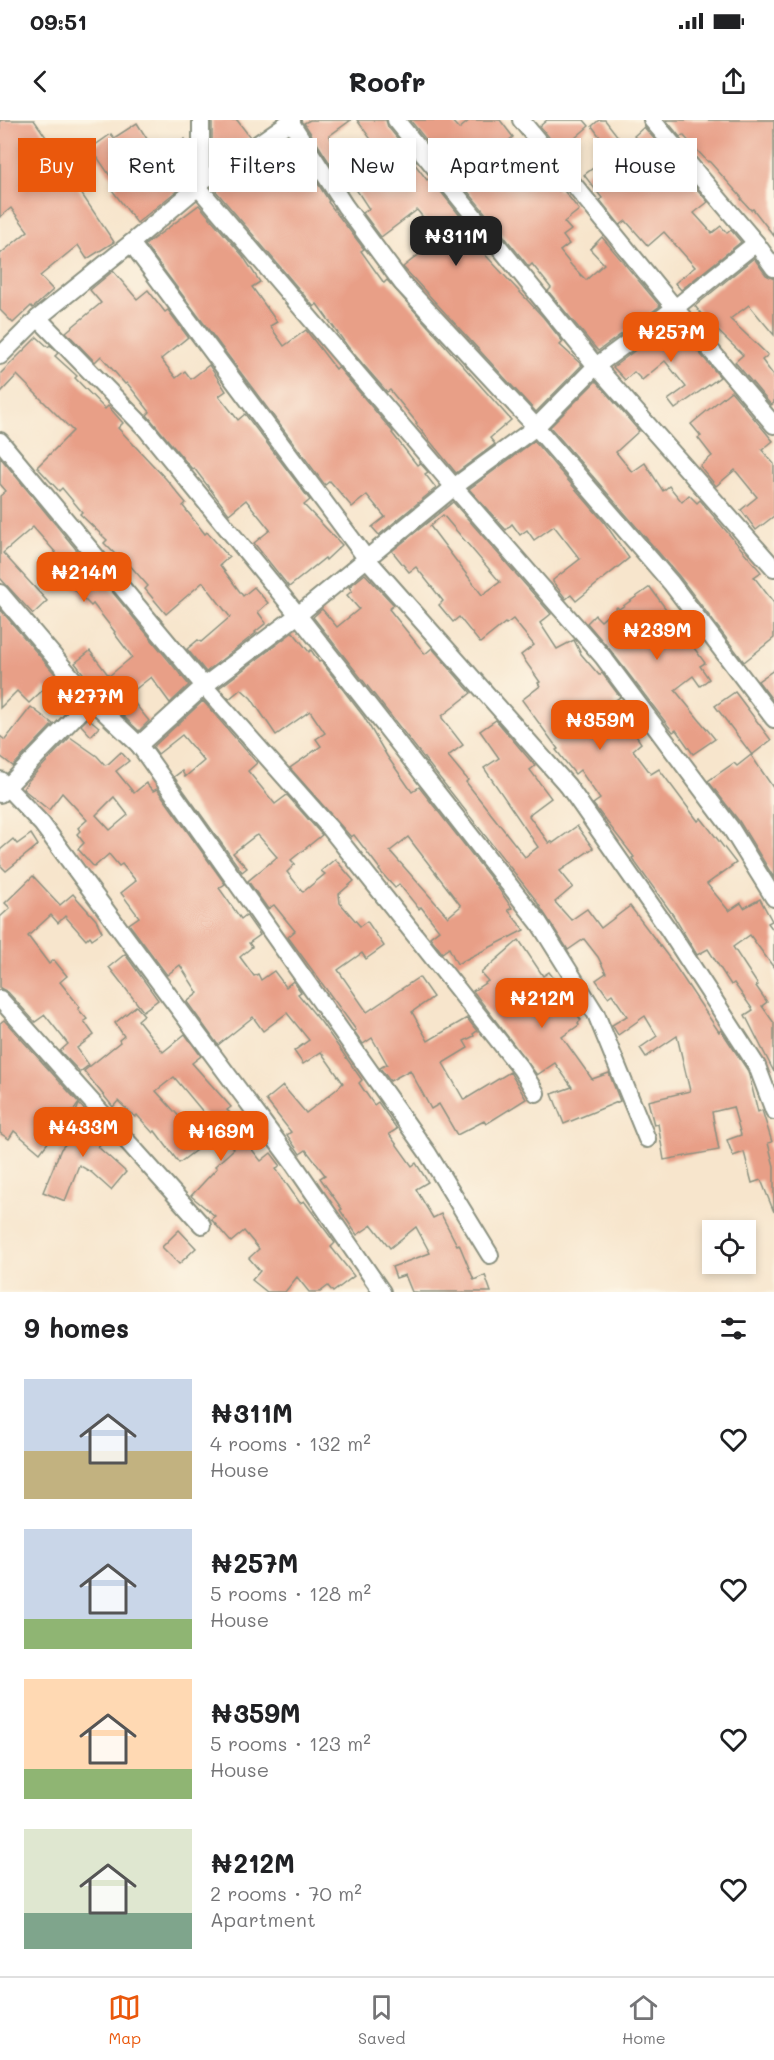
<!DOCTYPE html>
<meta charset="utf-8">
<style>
body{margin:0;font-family:Mali,sans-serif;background:#f2f2f2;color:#202124;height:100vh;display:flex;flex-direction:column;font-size:22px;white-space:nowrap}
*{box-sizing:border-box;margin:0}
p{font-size:20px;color:#757577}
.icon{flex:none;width:33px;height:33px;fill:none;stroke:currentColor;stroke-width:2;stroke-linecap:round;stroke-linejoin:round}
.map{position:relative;height:1172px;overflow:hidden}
.panel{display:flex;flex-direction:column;background:#fff;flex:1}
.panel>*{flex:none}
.hud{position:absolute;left:18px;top:18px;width:738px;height:54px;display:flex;gap:12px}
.controls{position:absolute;left:702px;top:1100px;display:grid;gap:12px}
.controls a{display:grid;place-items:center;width:54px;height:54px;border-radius:0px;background:#fff;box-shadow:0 3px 9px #0003;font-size:30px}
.price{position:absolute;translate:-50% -51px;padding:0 14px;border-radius:12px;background:#ea580c;color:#fff;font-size:20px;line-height:39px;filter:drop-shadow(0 2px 3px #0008)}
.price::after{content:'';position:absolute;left:50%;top:36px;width:18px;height:14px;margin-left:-9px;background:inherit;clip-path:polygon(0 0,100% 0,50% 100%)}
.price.selected{background:#222;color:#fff}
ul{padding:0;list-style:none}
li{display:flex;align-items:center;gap:18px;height:150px;padding:0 24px}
li span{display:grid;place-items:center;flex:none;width:168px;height:120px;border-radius:0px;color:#555}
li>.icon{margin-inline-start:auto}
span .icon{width:72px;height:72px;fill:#fffc;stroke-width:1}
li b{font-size:26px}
h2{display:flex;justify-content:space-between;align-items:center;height:72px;padding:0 24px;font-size:26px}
.tag{padding:0 21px;border-radius:0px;background:#fff;box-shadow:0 3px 9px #0003;font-size:21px;line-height:54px}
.tag.selected{background:#ea580c;color:#fff}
.status{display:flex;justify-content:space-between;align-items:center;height:42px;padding:0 30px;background:#fff;direction:ltr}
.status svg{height:16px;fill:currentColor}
header{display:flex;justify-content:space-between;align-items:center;height:78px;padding:0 24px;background:#fff;font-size:27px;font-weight:700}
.dock{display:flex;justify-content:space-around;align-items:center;height:84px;border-top:2px solid #e0e0e0;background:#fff;font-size:16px;color:#757577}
.dock a{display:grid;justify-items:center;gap:3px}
.dock .selected{color:#ea580c}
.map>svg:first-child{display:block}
.building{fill:#e89f87;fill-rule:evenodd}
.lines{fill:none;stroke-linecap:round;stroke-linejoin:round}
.minor-casing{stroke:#8b9180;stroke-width:20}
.minor{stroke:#fff;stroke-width:16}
</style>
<div class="status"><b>09:51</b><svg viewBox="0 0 49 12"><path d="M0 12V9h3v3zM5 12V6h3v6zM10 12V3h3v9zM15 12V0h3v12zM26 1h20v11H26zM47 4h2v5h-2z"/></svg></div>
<header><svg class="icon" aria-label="back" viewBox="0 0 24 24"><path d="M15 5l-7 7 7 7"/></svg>Roofr<svg class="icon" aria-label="share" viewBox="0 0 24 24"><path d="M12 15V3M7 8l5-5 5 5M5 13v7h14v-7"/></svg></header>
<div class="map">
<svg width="774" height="1172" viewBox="0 0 774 1172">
<rect width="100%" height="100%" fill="#fcf5e5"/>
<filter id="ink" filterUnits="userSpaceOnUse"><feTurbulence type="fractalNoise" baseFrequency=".0167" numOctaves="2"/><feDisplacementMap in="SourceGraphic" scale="12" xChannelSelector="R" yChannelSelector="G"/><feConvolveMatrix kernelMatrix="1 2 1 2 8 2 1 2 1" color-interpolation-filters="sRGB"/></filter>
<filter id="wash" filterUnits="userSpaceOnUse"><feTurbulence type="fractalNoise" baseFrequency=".008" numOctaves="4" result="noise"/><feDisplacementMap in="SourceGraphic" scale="24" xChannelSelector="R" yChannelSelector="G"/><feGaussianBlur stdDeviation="1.35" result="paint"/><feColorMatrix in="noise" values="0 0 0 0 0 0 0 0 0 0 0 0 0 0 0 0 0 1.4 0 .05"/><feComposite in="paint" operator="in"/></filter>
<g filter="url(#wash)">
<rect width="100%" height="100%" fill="#f7e5cc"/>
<g id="blocks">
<g class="building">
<path d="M0,0H34L60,37L51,43L68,64L73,61L114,122L87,139L78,125L40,156L53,170L33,188L31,186L13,203L0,190V134L28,111L11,88L0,97Z"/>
<path d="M212,0H237L250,17L212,44Z"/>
<path d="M310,0H351L329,16L358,60L379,43L377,41L383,36L357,0H386L388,7L416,41L414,43L427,60L430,58L461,97L457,101L479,126L478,127L543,197L563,222L560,225L582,245L536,292L403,147L440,118L417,90L381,117L363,93L369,89L354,66L347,70L304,3Z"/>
<path d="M410,0H451L459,9L470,0H500L513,17L486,39L491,46L490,47L506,68L534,47L543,59L547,56L559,71L562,68L579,90L564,102L571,110L563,116L569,124L560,131L572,146L586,160L604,144L590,129L602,117L660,186L598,231L548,171L551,168L532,144L529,147Z"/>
<path d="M547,0H584L589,6L560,31L540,6Z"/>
<path d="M599,0H605L619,18L607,27L592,6Z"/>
<path d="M666,0H774V116L753,89L751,90L741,79L742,78L709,41L708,42L683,15L680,17Z"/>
<path d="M137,3L152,27L164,21L169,29L185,19L190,33V40L168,55L179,69L137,103L112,70L117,66L91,28L111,14L114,18Z"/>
<path d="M644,7L708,82L694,93L712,113L721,106L727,113L731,110L741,122L681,170L675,163L695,147L664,112L648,126L626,101L620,105L600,80L602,78L584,55L613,33L623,46L644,28L634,16Z"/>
<path d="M281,21L297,40L301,37L329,81L328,82L364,129L361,131L384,163L387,160L511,300L490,318L495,324L456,353L416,304L417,303L390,270L387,272L348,227L317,184L314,187L215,70L222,65L221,63Z"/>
<path d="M199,85L243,136L260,162L252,167L277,202L270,206L284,226L306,210L336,249L338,247L393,312L392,313L417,345L420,343L428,352L425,354L436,368L379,415L372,407L385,397L367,375L352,387L330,361L325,365L145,125Z"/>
<path d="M754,138L766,155L774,159V215L749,185L730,199L768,235L762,240L774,256V283L771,285L735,242L743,235L716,209L704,195L703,196L695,186Z"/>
<path d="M113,151L137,179L148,170L165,192L168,190L188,217L161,239L176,258L185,251L191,259L209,245L226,271L219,276L238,300L245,294L310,380L304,385L342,425L326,440L325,438L289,467L254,423L270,410L246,380L229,394L194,348L192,349L147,295L150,292L127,263L125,264L101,236L95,242L66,212L101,183L90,170Z"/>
<path d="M673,202L720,257L675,289L668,280L686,267L665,241L642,260L634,252L625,260L613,247Z"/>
<path d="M37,217L48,227L50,225L58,233L55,236L77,256L75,258L105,289L108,286L123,303L118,308L166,359L186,383L183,386L205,414L207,412L229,437L220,445L243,476L254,467L268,483L258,492L266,503L255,512L256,513L206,552L187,529L198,520L201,522L230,497L203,462L166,494L145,469L148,466L128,443L126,445L104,423L107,420L80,394L82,392L62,368L59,371L37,347L73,311L17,255L0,273V254Z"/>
<path d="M596,261L639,311L616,332L632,352L645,343L663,371L669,366L682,382L689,375L697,383L700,380L761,452L754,457L774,483V518L744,542L679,456L550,307Z"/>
<path d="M731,271L773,321L762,330L774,344V396L756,410L741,390L757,377L735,350L716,366L700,346L712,336L698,318L701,316L691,304Z"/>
<path d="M534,321L604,402L629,438L576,481L571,475L566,479L553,462V460L580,439L554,406L534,420L527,410L520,415L512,404L506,410L469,369Z"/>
<path d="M0,337L89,445L82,452L99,469L105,463L189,565L170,583L151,557L128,575L149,601L139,611L118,591L97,564L94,567L75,543L90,531L109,556L132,537L114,513L115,512L93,484L91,486L68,463L66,464L46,442L56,433L33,407L3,433L47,481L33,494L0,458V376L6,371L0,364Z"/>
<path d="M453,382L551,494L540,503L557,529L574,520L581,534L599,555L602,553L620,577L613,582L641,623L633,630L651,654L659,649L698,701L701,698L736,743L707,764L729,791L741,783L744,788L760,779L772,801L768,803L774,811V848L750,815L733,827L758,865L756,866L767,882L762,886L774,903V952L745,895L753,890L734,863L731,865L708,829L697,835L673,795L632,738L634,737L593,684L600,679L580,650L575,654L556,630L558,629L522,580L540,566L538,563L540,562L521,535L534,525L513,499L506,504L505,503L480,523L459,497L453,502L439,485L443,481L416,447L409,452L392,431ZM443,395L500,462L482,475L430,406Z"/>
<path d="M365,454L394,485L389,489L425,534L432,528L471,573L442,596V598L463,625L448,636L468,660L466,662L525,737L538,727L484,648L499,638L480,611L496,600L535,646L530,650L551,678L531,693L529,696L549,723L551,721L553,723L577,706L593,728L560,751L573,767L555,782L571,800L587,789L601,808L630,786L673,843L719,912L721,910L748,951L758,992L762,990L772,1022L768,1023L774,1046V1092L761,1060L752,1063L744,1032L733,1036L727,1020L741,1015L733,987L712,992L719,1030L664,1040L658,1004L654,1005L648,981L690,971L677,916L646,937L640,928L657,916L645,896L618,915L612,905L627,896L612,874L608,877L596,860L606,853L598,837L584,819L568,830L535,779L313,497L322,489L337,507L359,489L347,475L352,471L349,467Z"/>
<path d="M650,467L705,543L700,546L709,559L700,566L693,556L675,570L715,619L693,634L676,610L673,612L611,531L587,503L595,495L601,501L617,487L619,489Z"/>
<path d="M0,489L77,580L67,590L46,567L29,583L17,571L0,588Z"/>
<path d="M293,512L309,532L311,530L319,542L321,541L364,597L387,636L412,672L419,667L496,765L512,788L508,790L524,810L457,844L449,828L442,833L430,817L439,810L421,787L419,789L399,764L395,768L379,750L380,749L354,715L351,717L290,648L321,626L316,619L325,613L310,591L276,615L251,578L241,569L229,579L219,568ZM408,717L461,786L448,797L390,731Z"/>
<path d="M774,550V582L758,561Z"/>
<path d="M735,572L771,620L752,635L715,586Z"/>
<path d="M203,581L257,643L248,651L275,684L287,675L322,715L291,740L295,744L287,752L303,772L325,754L321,751L335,739L354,761L339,774L340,783L360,806L367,801L384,826L366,839L362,833L338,850L367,892L419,857L433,877L412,892L428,921L467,898L477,911L473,914L474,916L464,921L468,928L443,943L464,980L510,952L526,979L486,1004L484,1001L457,1015L439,984L431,989L410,950L390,961L380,948L387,944L372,918L363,924L354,911L356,910L288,817L295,811L274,785L268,789L248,761L277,737L258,715L255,716L233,733L247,748L242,752L174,657L182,651L185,657L204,641L182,615L158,634L153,627Z"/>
<path d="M31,587L53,604L13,646L0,636V616L5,620Z"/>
<path d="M88,598L99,607L91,616L81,605Z"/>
<path d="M70,617L97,636L105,645L108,644L121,632L129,641L116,651L134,673L146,663L153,671L157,669L225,764L219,768L241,799L246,795L260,815L249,823L252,827L240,837L254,856L258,854L261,860L274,851L286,867L293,861L301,872L298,874L321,902L345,936L362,960L359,963L374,985L378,982L397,1009L389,1014L412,1046L416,1043L428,1062L416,1069L433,1098L441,1094L457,1125L459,1124L474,1160L485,1155L491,1172H412L405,1155L396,1158L392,1147L430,1133L416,1107L390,1128L372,1105L357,1115L340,1090L342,1089L320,1058L325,1055L306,1030L300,1034L287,1015L291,1012L266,980L283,966L306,993L337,969L343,963L321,932L303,944L294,931L309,920L287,893L263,911L253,897L218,925L187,882L198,873L180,845L167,855L129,804L139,797L121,773L136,761L122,744L119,746L109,734L94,747L78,729L84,723L77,714L80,711L78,708L87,700L62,673L49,690L23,669L28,661ZM114,677L128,695L110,710L96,695Z"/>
<path d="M751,635L774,669V758L739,701L708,661L734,643L737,646Z"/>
<path d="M31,714L38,725L6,751L0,745V730L13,719L17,724Z"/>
<path d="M33,756L60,785L73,774L96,800L102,812L92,819L90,816L86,820L65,796L58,803L51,795L28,816L49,844L54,840L67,856L60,862L80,887L78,889L87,899L84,901L94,915L77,928L89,945L80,952L60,931L68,924L45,895L35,902L8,872L0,868V797L10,788L5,783Z"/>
<path d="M519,820L543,856L549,852L564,872L562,873L581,900L578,903L579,905L562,917L592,959L609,953L620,981L564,1004L552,974L572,967L555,943L537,955L473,871L488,861L481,853Z"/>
<path d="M125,834L158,880L143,891L109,847Z"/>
<path d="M136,886L144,895L138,900L163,932L185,914L201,936L192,943L231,987L227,990L248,1011L242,1017L261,1041L271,1033L280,1045L276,1049L300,1083L304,1081L335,1123L331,1127L354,1156L333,1172L328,1166L320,1172H309L297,1157L285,1172H267L252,1160L260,1151L249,1138L259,1129L244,1111L231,1122L211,1099L215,1096L191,1076L217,1048L215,1046L234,1029L174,957L156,971L204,1024L179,1043L155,1011L153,1013L137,995L135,997L118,981L113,987L84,951L120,922L119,920L124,916L115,903Z"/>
<path d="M4,900L79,983L68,998L63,991L46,1011L52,1017L40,1033L14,1011L9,1019L0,1013V903Z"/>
<path d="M79,984L107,1014L98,1027L126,1052L111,1070L91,1052L79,1045L65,1081L43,1072L61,1029L78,1010L72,1003Z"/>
<path d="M179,1110L196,1128L179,1144L162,1127Z"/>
</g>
</g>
</g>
<g filter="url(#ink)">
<use href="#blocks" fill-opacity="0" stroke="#8b9180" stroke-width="1.5"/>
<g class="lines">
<g class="minor-casing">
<g id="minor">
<path d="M396,0L596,246L774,448"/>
<path d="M521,0L675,188L774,305"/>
<path d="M652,0L756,123L774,148"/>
<path d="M290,1L345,86L402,163L536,307L671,463L774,599"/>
<path d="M201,61L215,54L292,0"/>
<path d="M198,67L454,367L603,537L730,707L774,778"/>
<path d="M131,123L366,438L568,666L668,809L757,946L774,991"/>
<path d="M38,198L145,308L298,495L539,803L596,894L647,1019"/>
<path d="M0,236L38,198L131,123L198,67L201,61V0"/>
<path d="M0,321L204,566L329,707L521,949L536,973"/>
<path d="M0,473L91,580L139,625L427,1032L490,1135"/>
<path d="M139,625L204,566L298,495L454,367L536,307L596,246L675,188L756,123"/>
<path d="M0,660L42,704L293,1043L382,1172"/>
<path d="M0,674L91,580"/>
<path d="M0,879L202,1105"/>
</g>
</g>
<use href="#minor" class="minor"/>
</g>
</g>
</svg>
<div class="controls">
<a><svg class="icon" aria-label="locate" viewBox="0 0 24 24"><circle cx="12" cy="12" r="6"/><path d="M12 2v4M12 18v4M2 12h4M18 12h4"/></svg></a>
</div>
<b class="price selected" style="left:456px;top:147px">₦311M</b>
<b class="price" style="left:671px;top:243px">₦257M</b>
<b class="price" style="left:84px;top:483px">₦214M</b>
<b class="price" style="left:657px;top:541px">₦239M</b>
<b class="price" style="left:90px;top:607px">₦277M</b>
<b class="price" style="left:600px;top:631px">₦359M</b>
<b class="price" style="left:542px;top:909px">₦212M</b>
<b class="price" style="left:83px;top:1038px">₦433M</b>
<b class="price" style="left:221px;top:1042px">₦169M</b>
<div class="hud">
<a class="tag selected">Buy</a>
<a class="tag">Rent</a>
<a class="tag">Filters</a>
<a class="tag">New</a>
<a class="tag">Apartment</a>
<a class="tag">House</a>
</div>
</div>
<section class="panel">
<h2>9 homes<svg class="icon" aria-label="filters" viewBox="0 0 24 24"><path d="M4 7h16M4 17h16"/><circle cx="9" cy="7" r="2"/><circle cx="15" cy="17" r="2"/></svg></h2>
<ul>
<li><span style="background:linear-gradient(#c9d6e8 60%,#c2b280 0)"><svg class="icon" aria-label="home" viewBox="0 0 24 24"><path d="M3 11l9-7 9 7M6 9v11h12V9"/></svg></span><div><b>₦311M</b><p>4 rooms · 132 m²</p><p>House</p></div><svg class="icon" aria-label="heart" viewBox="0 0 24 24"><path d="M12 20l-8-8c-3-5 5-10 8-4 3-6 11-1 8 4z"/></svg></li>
<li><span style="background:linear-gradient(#c9d6e8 75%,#8fb573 0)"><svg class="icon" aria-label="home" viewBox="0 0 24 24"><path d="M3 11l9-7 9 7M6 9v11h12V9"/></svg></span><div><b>₦257M</b><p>5 rooms · 128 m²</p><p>House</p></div><svg class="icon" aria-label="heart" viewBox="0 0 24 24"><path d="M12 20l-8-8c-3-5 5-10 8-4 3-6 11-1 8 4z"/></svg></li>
<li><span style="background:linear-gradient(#ffd9b3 75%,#8fb573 0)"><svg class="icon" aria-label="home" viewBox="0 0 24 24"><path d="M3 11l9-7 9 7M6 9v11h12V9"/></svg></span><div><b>₦359M</b><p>5 rooms · 123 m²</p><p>House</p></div><svg class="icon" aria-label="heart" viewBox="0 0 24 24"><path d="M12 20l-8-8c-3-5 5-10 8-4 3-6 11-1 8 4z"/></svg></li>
<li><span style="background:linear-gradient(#dfe7d0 70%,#7fa58c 0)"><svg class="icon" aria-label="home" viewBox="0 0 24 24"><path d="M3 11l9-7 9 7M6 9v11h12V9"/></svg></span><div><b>₦212M</b><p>2 rooms · 70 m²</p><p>Apartment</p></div><svg class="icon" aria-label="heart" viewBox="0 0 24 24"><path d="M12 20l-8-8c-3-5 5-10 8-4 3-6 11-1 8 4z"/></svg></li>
</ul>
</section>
<nav class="dock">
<a class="selected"><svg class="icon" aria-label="map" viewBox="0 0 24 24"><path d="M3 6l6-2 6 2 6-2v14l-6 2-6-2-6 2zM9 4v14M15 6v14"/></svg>Map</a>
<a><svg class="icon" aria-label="saved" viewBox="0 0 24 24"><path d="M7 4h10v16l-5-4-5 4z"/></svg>Saved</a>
<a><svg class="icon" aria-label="home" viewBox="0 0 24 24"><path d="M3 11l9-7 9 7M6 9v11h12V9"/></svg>Home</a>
</nav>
